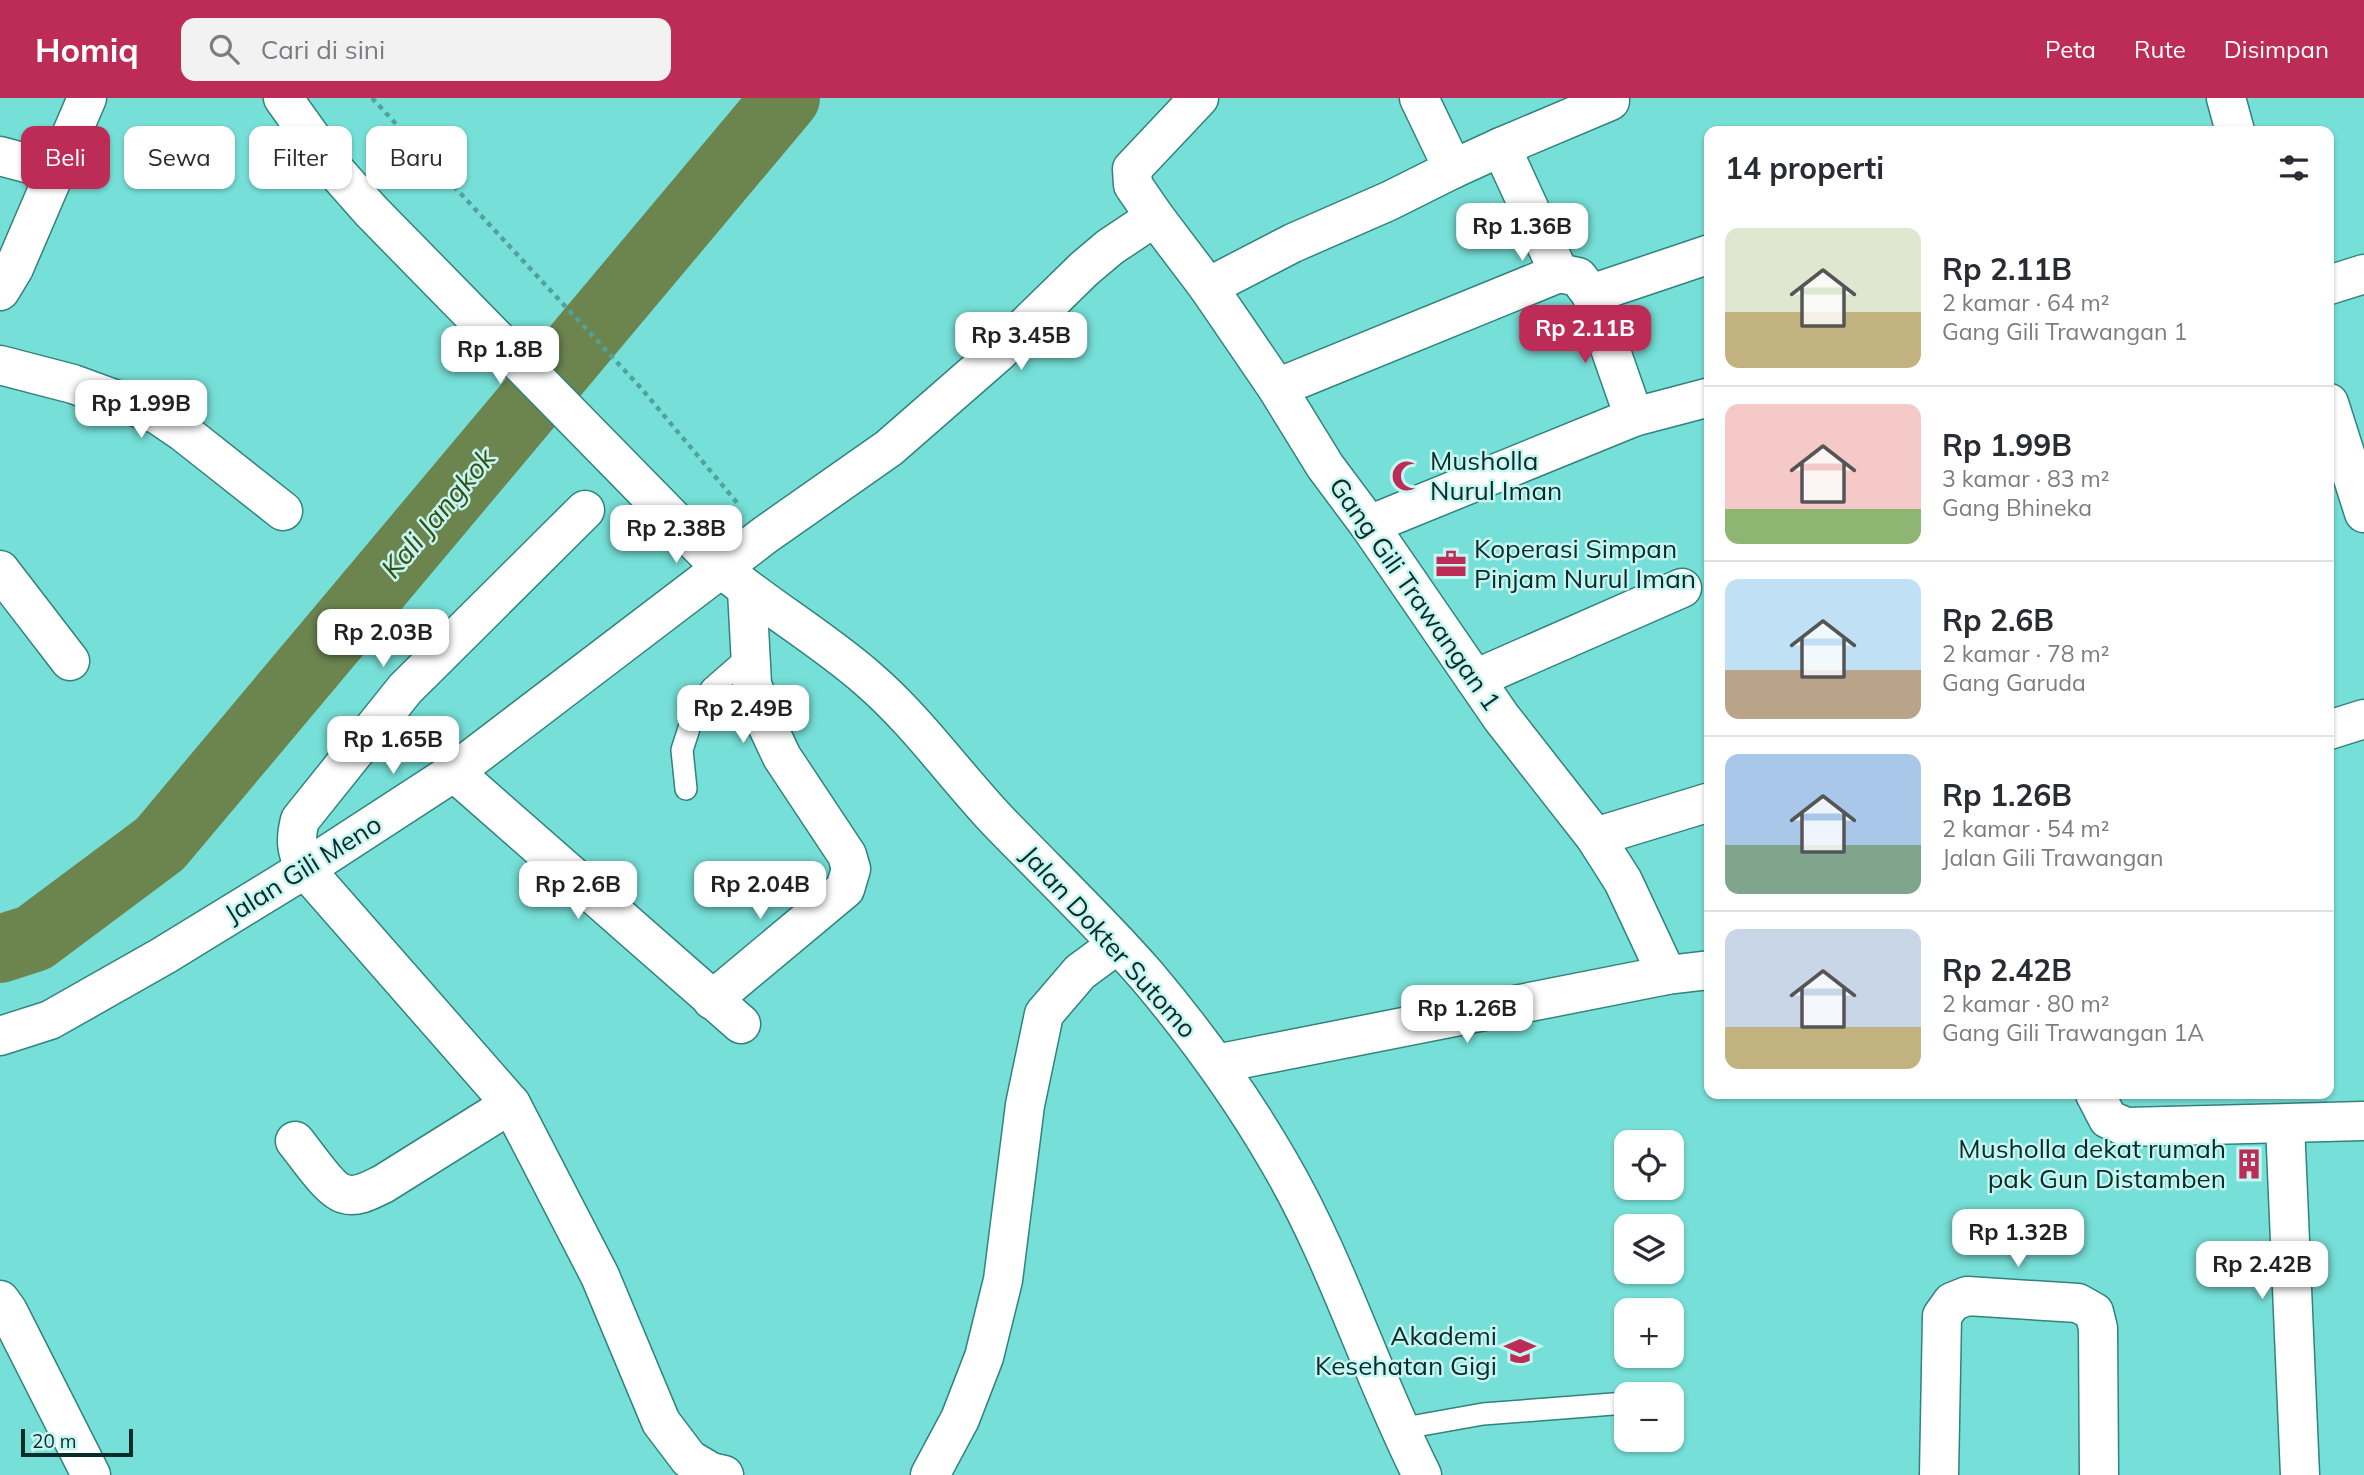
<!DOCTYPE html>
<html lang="id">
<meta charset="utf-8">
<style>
body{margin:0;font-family:Mulish,sans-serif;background:#f2f2f3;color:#2b2b33;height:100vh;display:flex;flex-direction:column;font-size:26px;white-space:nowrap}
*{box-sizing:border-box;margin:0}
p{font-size:23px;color:#7c7c81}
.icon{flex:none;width:38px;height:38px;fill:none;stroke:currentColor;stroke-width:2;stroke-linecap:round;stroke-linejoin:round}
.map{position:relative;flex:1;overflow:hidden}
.drawer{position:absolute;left:1704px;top:28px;width:630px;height:973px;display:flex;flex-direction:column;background:#fff;border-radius:14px;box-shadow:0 2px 5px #0004}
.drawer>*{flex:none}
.guide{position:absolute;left:21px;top:28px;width:665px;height:63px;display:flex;gap:14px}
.fabs{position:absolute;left:1614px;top:1032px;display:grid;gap:14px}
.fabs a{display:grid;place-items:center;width:70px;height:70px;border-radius:14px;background:#fff;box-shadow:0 2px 5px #0004;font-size:35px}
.scale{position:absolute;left:21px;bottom:18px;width:112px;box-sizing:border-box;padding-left:7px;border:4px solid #092c2a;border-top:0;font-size:19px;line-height:24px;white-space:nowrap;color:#092c2a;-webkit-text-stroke:5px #c6f6f1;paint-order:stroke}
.price{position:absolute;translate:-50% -60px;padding:0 16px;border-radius:14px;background:#fff;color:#222;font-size:23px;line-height:46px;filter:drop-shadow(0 2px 4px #0008)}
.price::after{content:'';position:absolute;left:50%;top:42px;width:21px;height:16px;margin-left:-10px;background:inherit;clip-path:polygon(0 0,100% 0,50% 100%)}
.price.current{background:#bc2c56;color:#fff}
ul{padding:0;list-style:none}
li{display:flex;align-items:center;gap:21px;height:175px;padding:0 21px}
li+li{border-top:2px solid #e1e1e2}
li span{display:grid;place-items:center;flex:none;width:196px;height:140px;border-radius:14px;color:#555}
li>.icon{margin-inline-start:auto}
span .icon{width:84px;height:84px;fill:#fffc;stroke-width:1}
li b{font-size:30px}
h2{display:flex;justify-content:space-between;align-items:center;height:84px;padding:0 21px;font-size:30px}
.pill{padding:0 24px;border-radius:14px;background:#fff;box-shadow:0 2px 5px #0004;font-size:24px;line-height:63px}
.pill.current{background:#bc2c56;color:#fff}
header{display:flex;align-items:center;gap:42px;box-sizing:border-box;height:98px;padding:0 35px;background:#bc2c56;color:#fff}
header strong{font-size:33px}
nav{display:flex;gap:38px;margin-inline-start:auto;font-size:24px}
.search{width:490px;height:63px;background:#f2f2f3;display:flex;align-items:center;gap:18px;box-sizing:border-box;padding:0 24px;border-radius:14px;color:#7c7c81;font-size:26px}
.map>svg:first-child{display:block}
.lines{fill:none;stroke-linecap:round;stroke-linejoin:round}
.river{stroke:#6c854f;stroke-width:68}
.lane-casing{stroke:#31837d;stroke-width:24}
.street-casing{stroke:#31837d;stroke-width:41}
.secondary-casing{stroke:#31837d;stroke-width:41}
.primary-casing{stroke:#31837d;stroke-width:41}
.path{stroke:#51a29c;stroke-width:4.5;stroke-dasharray:5 5;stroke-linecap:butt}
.lane{stroke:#fff;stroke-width:21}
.street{stroke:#fff;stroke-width:38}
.secondary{stroke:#fff;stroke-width:38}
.primary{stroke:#fff;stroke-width:38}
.labels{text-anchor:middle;stroke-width:5;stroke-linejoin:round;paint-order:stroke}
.poi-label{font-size:26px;fill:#092c2a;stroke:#c6f6f1;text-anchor:start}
.street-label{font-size:26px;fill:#092c2a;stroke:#c6f6f1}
.water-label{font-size:28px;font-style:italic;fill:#364e12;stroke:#c6f6f1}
</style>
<header>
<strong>Homiq</strong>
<div class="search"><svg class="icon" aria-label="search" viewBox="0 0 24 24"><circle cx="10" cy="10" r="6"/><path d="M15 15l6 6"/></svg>Cari di sini</div>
<nav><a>Peta</a><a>Rute</a><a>Disimpan</a></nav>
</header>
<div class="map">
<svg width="2364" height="1377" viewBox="0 0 2364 1377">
<rect width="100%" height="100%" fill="#76dfd7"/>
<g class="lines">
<path class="river" d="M0,851L34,840L160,746L786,0"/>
<g class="lane-casing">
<g id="lane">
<path d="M686,691L682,652L693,618L712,590L751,556"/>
<path d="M1399,1331L1483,1316L1626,1305"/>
</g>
</g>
<g class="street-casing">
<g id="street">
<path d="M1419,0L1453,71L1501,49L1559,175L1578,179L1591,196L1710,156"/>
<path d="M2226,0L2235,33"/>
<path d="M1501,49L1610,3"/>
<path d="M0,58L56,73"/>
<path d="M1155,119L1208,189L1277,290L1325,368L1369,427L1501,619L1595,739L1623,783L1667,877"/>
<path d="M2329,187L2364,176"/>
<path d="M1208,189L1293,145L1389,103L1453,71"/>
<path d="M0,193L14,170L87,0"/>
<path d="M1591,196L1634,319"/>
<path d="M0,267L73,286L158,317L183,334L283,413"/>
<path d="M1277,290L1559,175"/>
<path d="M2329,305L2364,415"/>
<path d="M585,412L405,591L300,722C295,741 296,753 305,771L511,1006L600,1178L661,1324L689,1361L711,1374L724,1377"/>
<path d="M1369,427L1634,319L1710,299"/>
<path d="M0,472L70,563"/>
<path d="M1475,581L1682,490"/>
<path d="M2329,632L2364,621"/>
<path d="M454,674L741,926"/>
<path d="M1595,739L1710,704"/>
<path d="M712,902L845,791L851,771L847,757L782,659L765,623L752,586L747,492"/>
<path d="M0,938L50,922L163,858L305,771L454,674L765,437L889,350L999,254L1084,171L1110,149L1155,119L1133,87L1132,71L1199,0"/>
<path d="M1216,966L1667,877L1710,872"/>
<path d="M2095,996L2108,1021L2126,1029L2364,1023"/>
<path d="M2285,1026L2300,1377"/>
<path d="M295,1043C306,1056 330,1093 345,1096C358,1100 372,1091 383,1086L511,1006"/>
<path d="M0,1202L8,1213L91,1377"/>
<path d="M930,1377L960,1321L984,1259L1003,1182L1025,1007L1044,916L1080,874L1118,846"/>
<path d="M1939,1377L1942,1218L1952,1204L1967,1198L2078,1205L2094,1214L2098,1230L2099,1377"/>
</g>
</g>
<g class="secondary-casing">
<path id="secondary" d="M283,0L333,70L371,113L722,471"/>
</g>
<g class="primary-casing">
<path id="primary" d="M722,471C769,510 821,540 867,580C916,622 953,675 997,722C1047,774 1100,824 1147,878C1196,936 1241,998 1279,1064C1337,1163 1370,1274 1422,1377"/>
</g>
<path class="path" d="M372,0L641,290L739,407"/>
<use href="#lane" class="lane"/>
<use href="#street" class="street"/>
<use href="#secondary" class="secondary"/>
<use href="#primary" class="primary"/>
</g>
<defs>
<g id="mosque-bare" transform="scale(2.415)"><path d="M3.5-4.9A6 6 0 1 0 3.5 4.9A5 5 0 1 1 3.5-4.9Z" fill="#bc2c56" stroke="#c6f6f1" stroke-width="2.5" paint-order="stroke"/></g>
<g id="office-bare" transform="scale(2.415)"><path d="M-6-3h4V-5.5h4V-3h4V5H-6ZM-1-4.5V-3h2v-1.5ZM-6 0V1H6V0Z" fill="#bc2c56" stroke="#c6f6f1" stroke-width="2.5" paint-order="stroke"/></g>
<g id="building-bare" transform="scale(2.415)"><path d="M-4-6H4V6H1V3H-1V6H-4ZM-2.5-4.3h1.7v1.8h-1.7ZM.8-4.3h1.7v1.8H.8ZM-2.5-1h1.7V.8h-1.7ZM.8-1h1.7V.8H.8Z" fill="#bc2c56" stroke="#c6f6f1" stroke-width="2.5" paint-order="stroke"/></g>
<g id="university-bare" transform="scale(2.415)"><path d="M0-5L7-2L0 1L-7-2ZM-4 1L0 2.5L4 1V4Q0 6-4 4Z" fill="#bc2c56" stroke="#c6f6f1" stroke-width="2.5" paint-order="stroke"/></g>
</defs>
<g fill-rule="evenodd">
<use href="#mosque-bare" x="1407" y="378"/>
<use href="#office-bare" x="1451" y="466"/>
<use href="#building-bare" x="2249" y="1066"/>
<use href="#university-bare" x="1520" y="1253"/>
</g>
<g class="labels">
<g class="poi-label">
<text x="1430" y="372">Musholla<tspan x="1430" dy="30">Nurul Iman</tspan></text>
<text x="1474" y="460">Koperasi Simpan<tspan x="1474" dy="30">Pinjam Nurul Iman</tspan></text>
<text x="2226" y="1060" text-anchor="end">Musholla dekat rumah<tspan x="2226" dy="30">pak Gun Distamben</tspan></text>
<text x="1497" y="1247" text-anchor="end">Akademi<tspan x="1497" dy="30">Kesehatan Gigi</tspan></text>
</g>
<g class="street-label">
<text transform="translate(1415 496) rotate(55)" y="9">Gang Gili Trawangan 1</text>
<text transform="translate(303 771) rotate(-32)" y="9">Jalan Gili Meno</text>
<text transform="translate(1109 844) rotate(48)" y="9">Jalan Dokter Sutomo</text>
</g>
<g class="water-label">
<text transform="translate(438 415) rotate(-50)" y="10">Kali Jangkok</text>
</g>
</g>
</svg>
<div class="fabs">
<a><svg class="icon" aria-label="locate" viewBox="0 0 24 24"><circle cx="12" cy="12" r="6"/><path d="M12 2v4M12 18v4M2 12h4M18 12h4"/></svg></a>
<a><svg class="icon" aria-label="layers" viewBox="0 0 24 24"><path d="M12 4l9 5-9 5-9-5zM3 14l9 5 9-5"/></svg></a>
<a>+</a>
<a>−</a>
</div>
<div class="scale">20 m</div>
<b class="price" style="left:1522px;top:165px">Rp 1.36B</b>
<b class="price current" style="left:1585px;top:267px">Rp 2.11B</b>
<b class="price" style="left:1021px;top:274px">Rp 3.45B</b>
<b class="price" style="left:500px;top:288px">Rp 1.8B</b>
<b class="price" style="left:141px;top:342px">Rp 1.99B</b>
<b class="price" style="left:676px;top:467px">Rp 2.38B</b>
<b class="price" style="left:383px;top:571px">Rp 2.03B</b>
<b class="price" style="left:743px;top:647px">Rp 2.49B</b>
<b class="price" style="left:393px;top:678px">Rp 1.65B</b>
<b class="price" style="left:578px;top:823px">Rp 2.6B</b>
<b class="price" style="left:760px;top:823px">Rp 2.04B</b>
<b class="price" style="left:1467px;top:947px">Rp 1.26B</b>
<b class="price" style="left:2018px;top:1171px">Rp 1.32B</b>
<b class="price" style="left:2262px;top:1203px">Rp 2.42B</b>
<div class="guide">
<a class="pill current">Beli</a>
<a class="pill">Sewa</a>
<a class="pill">Filter</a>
<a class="pill">Baru</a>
</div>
<section class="drawer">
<h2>14 properti<svg class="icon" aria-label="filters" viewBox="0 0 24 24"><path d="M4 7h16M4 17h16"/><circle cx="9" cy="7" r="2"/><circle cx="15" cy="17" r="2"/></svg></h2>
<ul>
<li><span style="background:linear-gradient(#dfe7d0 60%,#c2b280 0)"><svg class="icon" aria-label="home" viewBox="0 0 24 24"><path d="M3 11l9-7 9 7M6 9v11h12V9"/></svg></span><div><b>Rp 2.11B</b><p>2 kamar · 64 m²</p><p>Gang Gili Trawangan 1</p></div></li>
<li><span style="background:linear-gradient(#f6c9c9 75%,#8fb573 0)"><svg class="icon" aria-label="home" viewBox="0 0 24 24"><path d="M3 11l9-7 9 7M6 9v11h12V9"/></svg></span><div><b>Rp 1.99B</b><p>3 kamar · 83 m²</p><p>Gang Bhineka</p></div></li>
<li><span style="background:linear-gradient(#bfe0f5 65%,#b9a48a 0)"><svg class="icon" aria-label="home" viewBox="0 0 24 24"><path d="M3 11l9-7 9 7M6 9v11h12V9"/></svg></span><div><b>Rp 2.6B</b><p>2 kamar · 78 m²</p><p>Gang Garuda</p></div></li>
<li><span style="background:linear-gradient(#a9c7e8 65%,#7fa58c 0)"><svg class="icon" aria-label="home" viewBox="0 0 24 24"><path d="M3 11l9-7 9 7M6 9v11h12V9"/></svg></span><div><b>Rp 1.26B</b><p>2 kamar · 54 m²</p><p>Jalan Gili Trawangan</p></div></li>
<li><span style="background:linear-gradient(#c9d6e8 70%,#c2b280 0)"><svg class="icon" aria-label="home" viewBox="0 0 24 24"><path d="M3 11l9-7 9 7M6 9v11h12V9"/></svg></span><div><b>Rp 2.42B</b><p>2 kamar · 80 m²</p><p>Gang Gili Trawangan 1A</p></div></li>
</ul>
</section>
</div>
